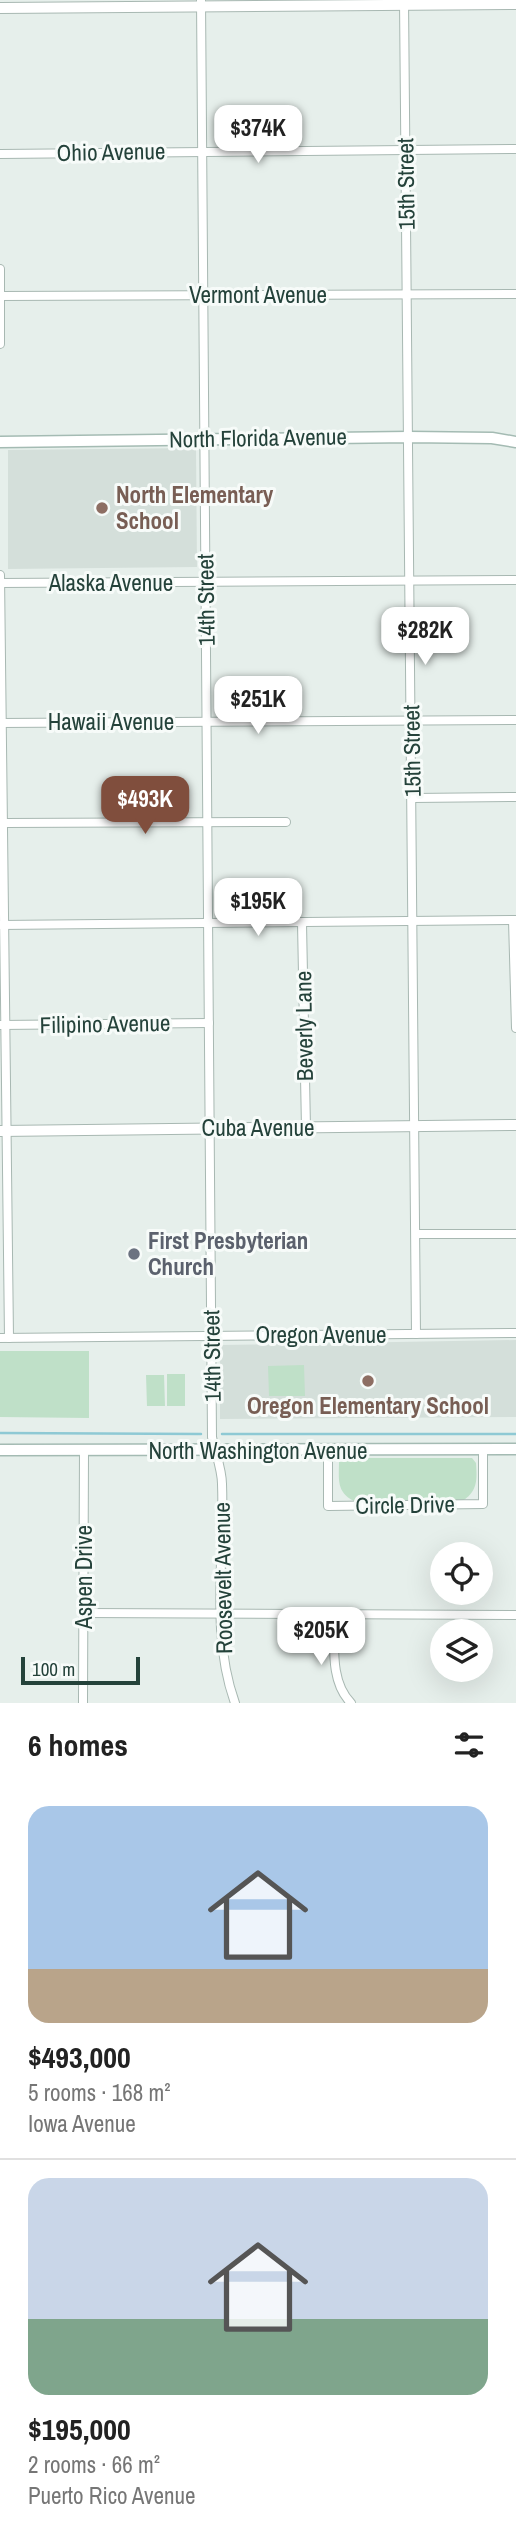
<!DOCTYPE html>
<meta charset="utf-8">
<style>
body{margin:0;font-family:"Archivo Narrow",sans-serif;background:#f2f2f2;color:#222;height:100vh;display:flex;flex-direction:column;font-size:26px;white-space:nowrap}
*{box-sizing:border-box;margin:0}
p{font-size:23px;color:#767676}
.icon{flex:none;width:38px;height:38px;fill:none;stroke:currentColor;stroke-width:2;stroke-linecap:round;stroke-linejoin:round}
.map{position:relative;height:1703px;overflow:hidden}
.sheet{display:flex;flex-direction:column;background:#fff;flex:1}
.sheet>*{flex:none}
.buttons{position:absolute;left:430px;top:1542px;display:grid;gap:14px}
.buttons a{display:grid;place-items:center;width:63px;height:63px;border-radius:50%;background:#fff;box-shadow:0 7px 28px #0002;font-size:35px}
.scale{position:absolute;left:21px;bottom:18px;width:119px;box-sizing:border-box;padding-left:7px;border:4px solid #24423a;border-top:0;font-size:19px;line-height:24px;white-space:nowrap;color:#24423a;-webkit-text-stroke:5px #f7fbf9;paint-order:stroke}
.price{position:absolute;translate:-50% -60px;padding:0 16px;border-radius:14px;background:#fff;color:#222;font-size:23px;line-height:46px;filter:drop-shadow(0 2px 4px #0008)}
.price::after{content:'';position:absolute;left:50%;top:42px;width:21px;height:16px;margin-left:-10px;background:inherit;clip-path:polygon(0 0,100% 0,50% 100%)}
.price.current{background:#804e3d;color:#fff}
ul{padding:0;list-style:none}
li{display:grid;align-content:center;gap:14px;height:371px;padding:0 28px}
li+li{border-top:2px solid #e0e0e0}
li span{display:grid;place-items:center;height:217px;border-radius:21px;color:#555}
li>.icon{margin-inline-start:auto}
span .icon{width:126px;height:126px;fill:#fffc;stroke-width:1}
li b{font-size:30px}
h2{display:flex;justify-content:space-between;align-items:center;height:84px;padding:0 28px;font-size:30px}
.map>svg:first-child{display:block}
.built{fill:#d4dfda}
.green{fill:#bfe0c8}
.lines{fill:none;stroke-linecap:round;stroke-linejoin:round}
.stream{stroke:#8ec9d4;stroke-width:2.5}
.minor-casing{stroke:#a8b8b2;stroke-width:10}
.tertiary-casing{stroke:#a8b8b2;stroke-width:12}
.secondary-casing{stroke:#a4bbb3;stroke-width:13}
.minor{stroke:#fff;stroke-width:8}
.tertiary{stroke:#fff;stroke-width:10}
.secondary{stroke:#fff;stroke-width:10}
.education-dot{fill:#8d6e63;stroke:#f7fbf9;stroke-width:2.5}
.worship-dot{fill:#6b7280;stroke:#f7fbf9;stroke-width:2.5}
.labels{text-anchor:middle;stroke-width:6;stroke-linejoin:round;paint-order:stroke}
.street-label{font-size:23px;fill:#24423a;stroke:#f7fbf9}
.education-label{font-size:23px;font-weight:bold;fill:#785e54;stroke:#f7fbf9;text-anchor:start}
.worship-label{font-size:23px;font-weight:bold;fill:#5b616d;stroke:#f7fbf9;text-anchor:start}
</style>
<div class="map">
<svg width="516" height="1703" viewBox="0 0 516 1703">
<rect width="100%" height="100%" fill="#e6efeb"/>
<g class="built">
<path d="M196,448L197,567L8,569V450Z"/>
<path d="M516,1340V1417L220,1419V1345Z"/>
</g>
<g class="green">
<path d="M0,1351H89V1418L0,1417Z"/>
<path d="M304,1365L305,1396H269L268,1366Z"/>
<rect x="167" y="1374" width="18" height="32"/>
<path d="M146,1375H164L165,1406H147Z"/>
<path d="M344,1458H472L476,1463C477,1479 478,1490 464,1500L354,1501C336,1492 339,1479 339,1461Z"/>
</g>
<g class="lines">
<g class="stream">
<path d="M0,1433L201,1434"/>
<path d="M222,1434H516"/>
</g>
<g class="minor-casing">
<g id="minor">
<path d="M201,0L212,1437C215,1452 222,1469 222,1484C225,1556 210,1634 235,1703"/>
<path d="M404,0L416,1334"/>
<path d="M0,154L516,149"/>
<path d="M0,269V344"/>
<path d="M0,296L516,294"/>
<path d="M0,575L9,1338"/>
<path d="M0,583L516,580"/>
<path d="M0,723L516,720"/>
<path d="M413,798L516,797"/>
<path d="M4,823L286,822"/>
<path d="M513,920L516,1028"/>
<path d="M302,923L306,1128"/>
<path d="M0,925L516,920"/>
<path d="M0,1025L209,1023"/>
<path d="M416,1234H516"/>
<path d="M0,1338L516,1333"/>
<path d="M328,1451V1506L483,1504V1450"/>
<path d="M84,1613L516,1615"/>
<path d="M334,1614C335,1643 329,1681 351,1703"/>
<path d="M83,1703L84,1450"/>
</g>
</g>
<g class="tertiary-casing">
<g id="tertiary">
<path d="M0,8L516,4"/>
<path d="M0,1131L516,1125"/>
</g>
</g>
<g class="secondary-casing">
<g id="secondary">
<path d="M0,442L409,437L492,438L516,442"/>
<path d="M0,1450L516,1449"/>
</g>
</g>
<use href="#minor" class="minor"/>
<use href="#tertiary" class="tertiary"/>
<use href="#secondary" class="secondary"/>
</g>
<g class="education-dot">
<circle cx="102" cy="508" r="7"/>
<circle cx="368" cy="1381" r="7"/>
</g>
<circle class="worship-dot" cx="134" cy="1254" r="7"/>
<g class="labels">
<g class="street-label">
<text transform="translate(111 152) rotate(-1)" y="8">Ohio Avenue</text>
<text transform="translate(406 184) rotate(-91)" y="8">15th Street</text>
<text x="258" y="303">Vermont Avenue</text>
<text transform="translate(258 438) rotate(-1)" y="8">North Florida Avenue</text>
<text x="111" y="591">Alaska Avenue</text>
<text transform="translate(206 600) rotate(-91)" y="8">14th Street</text>
<text x="111" y="730">Hawaii Avenue</text>
<text transform="translate(412 751) rotate(-91)" y="8">15th Street</text>
<text transform="translate(105 1024) rotate(-1)" y="8">Filipino Avenue</text>
<text transform="translate(304 1026) rotate(-91)" y="8">Beverly Lane</text>
<text x="258" y="1136">Cuba Avenue</text>
<text x="321" y="1343">Oregon Avenue</text>
<text transform="translate(212 1356) rotate(-91)" y="8">14th Street</text>
<text x="258" y="1459">North Washington Avenue</text>
<text transform="translate(405 1505) rotate(-1)" y="8">Circle Drive</text>
<text transform="translate(84 1577) rotate(-90)" y="8">Aspen Drive</text>
<text transform="translate(223 1578) rotate(-91)" y="8">Roosevelt Avenue</text>
</g>
<g class="education-label">
<text x="116" y="503">North Elementary<tspan x="116" dy="26">School</tspan></text>
<text x="368" y="1414" text-anchor="middle">Oregon Elementary School</text>
</g>
<g class="worship-label">
<text x="148" y="1249">First Presbyterian<tspan x="148" dy="26">Church</tspan></text>
</g>
</g>
</svg>
<div class="buttons">
<a><svg class="icon" aria-label="locate" viewBox="0 0 24 24"><circle cx="12" cy="12" r="6"/><path d="M12 2v4M12 18v4M2 12h4M18 12h4"/></svg></a>
<a><svg class="icon" aria-label="layers" viewBox="0 0 24 24"><path d="M12 4l9 5-9 5-9-5zM3 14l9 5 9-5"/></svg></a>
</div>
<div class="scale">100 m</div>
<b class="price" style="left:258px;top:165px">$374K</b>
<b class="price" style="left:425px;top:667px">$282K</b>
<b class="price" style="left:258px;top:736px">$251K</b>
<b class="price current" style="left:145px;top:836px">$493K</b>
<b class="price" style="left:258px;top:938px">$195K</b>
<b class="price" style="left:321px;top:1667px">$205K</b>
</div>
<section class="sheet">
<h2>6 homes<svg class="icon" aria-label="filters" viewBox="0 0 24 24"><path d="M4 7h16M4 17h16"/><circle cx="9" cy="7" r="2"/><circle cx="15" cy="17" r="2"/></svg></h2>
<ul>
<li><span style="background:linear-gradient(#a9c7e8 75%,#b9a48a 0)"><svg class="icon" aria-label="home" viewBox="0 0 24 24"><path d="M3 11l9-7 9 7M6 9v11h12V9"/></svg></span><div><b>$493,000</b><p>5 rooms · 168 m²</p><p>Iowa Avenue</p></div></li>
<li><span style="background:linear-gradient(#c9d6e8 65%,#7fa58c 0)"><svg class="icon" aria-label="home" viewBox="0 0 24 24"><path d="M3 11l9-7 9 7M6 9v11h12V9"/></svg></span><div><b>$195,000</b><p>2 rooms · 66 m²</p><p>Puerto Rico Avenue</p></div></li>
</ul>
</section>
